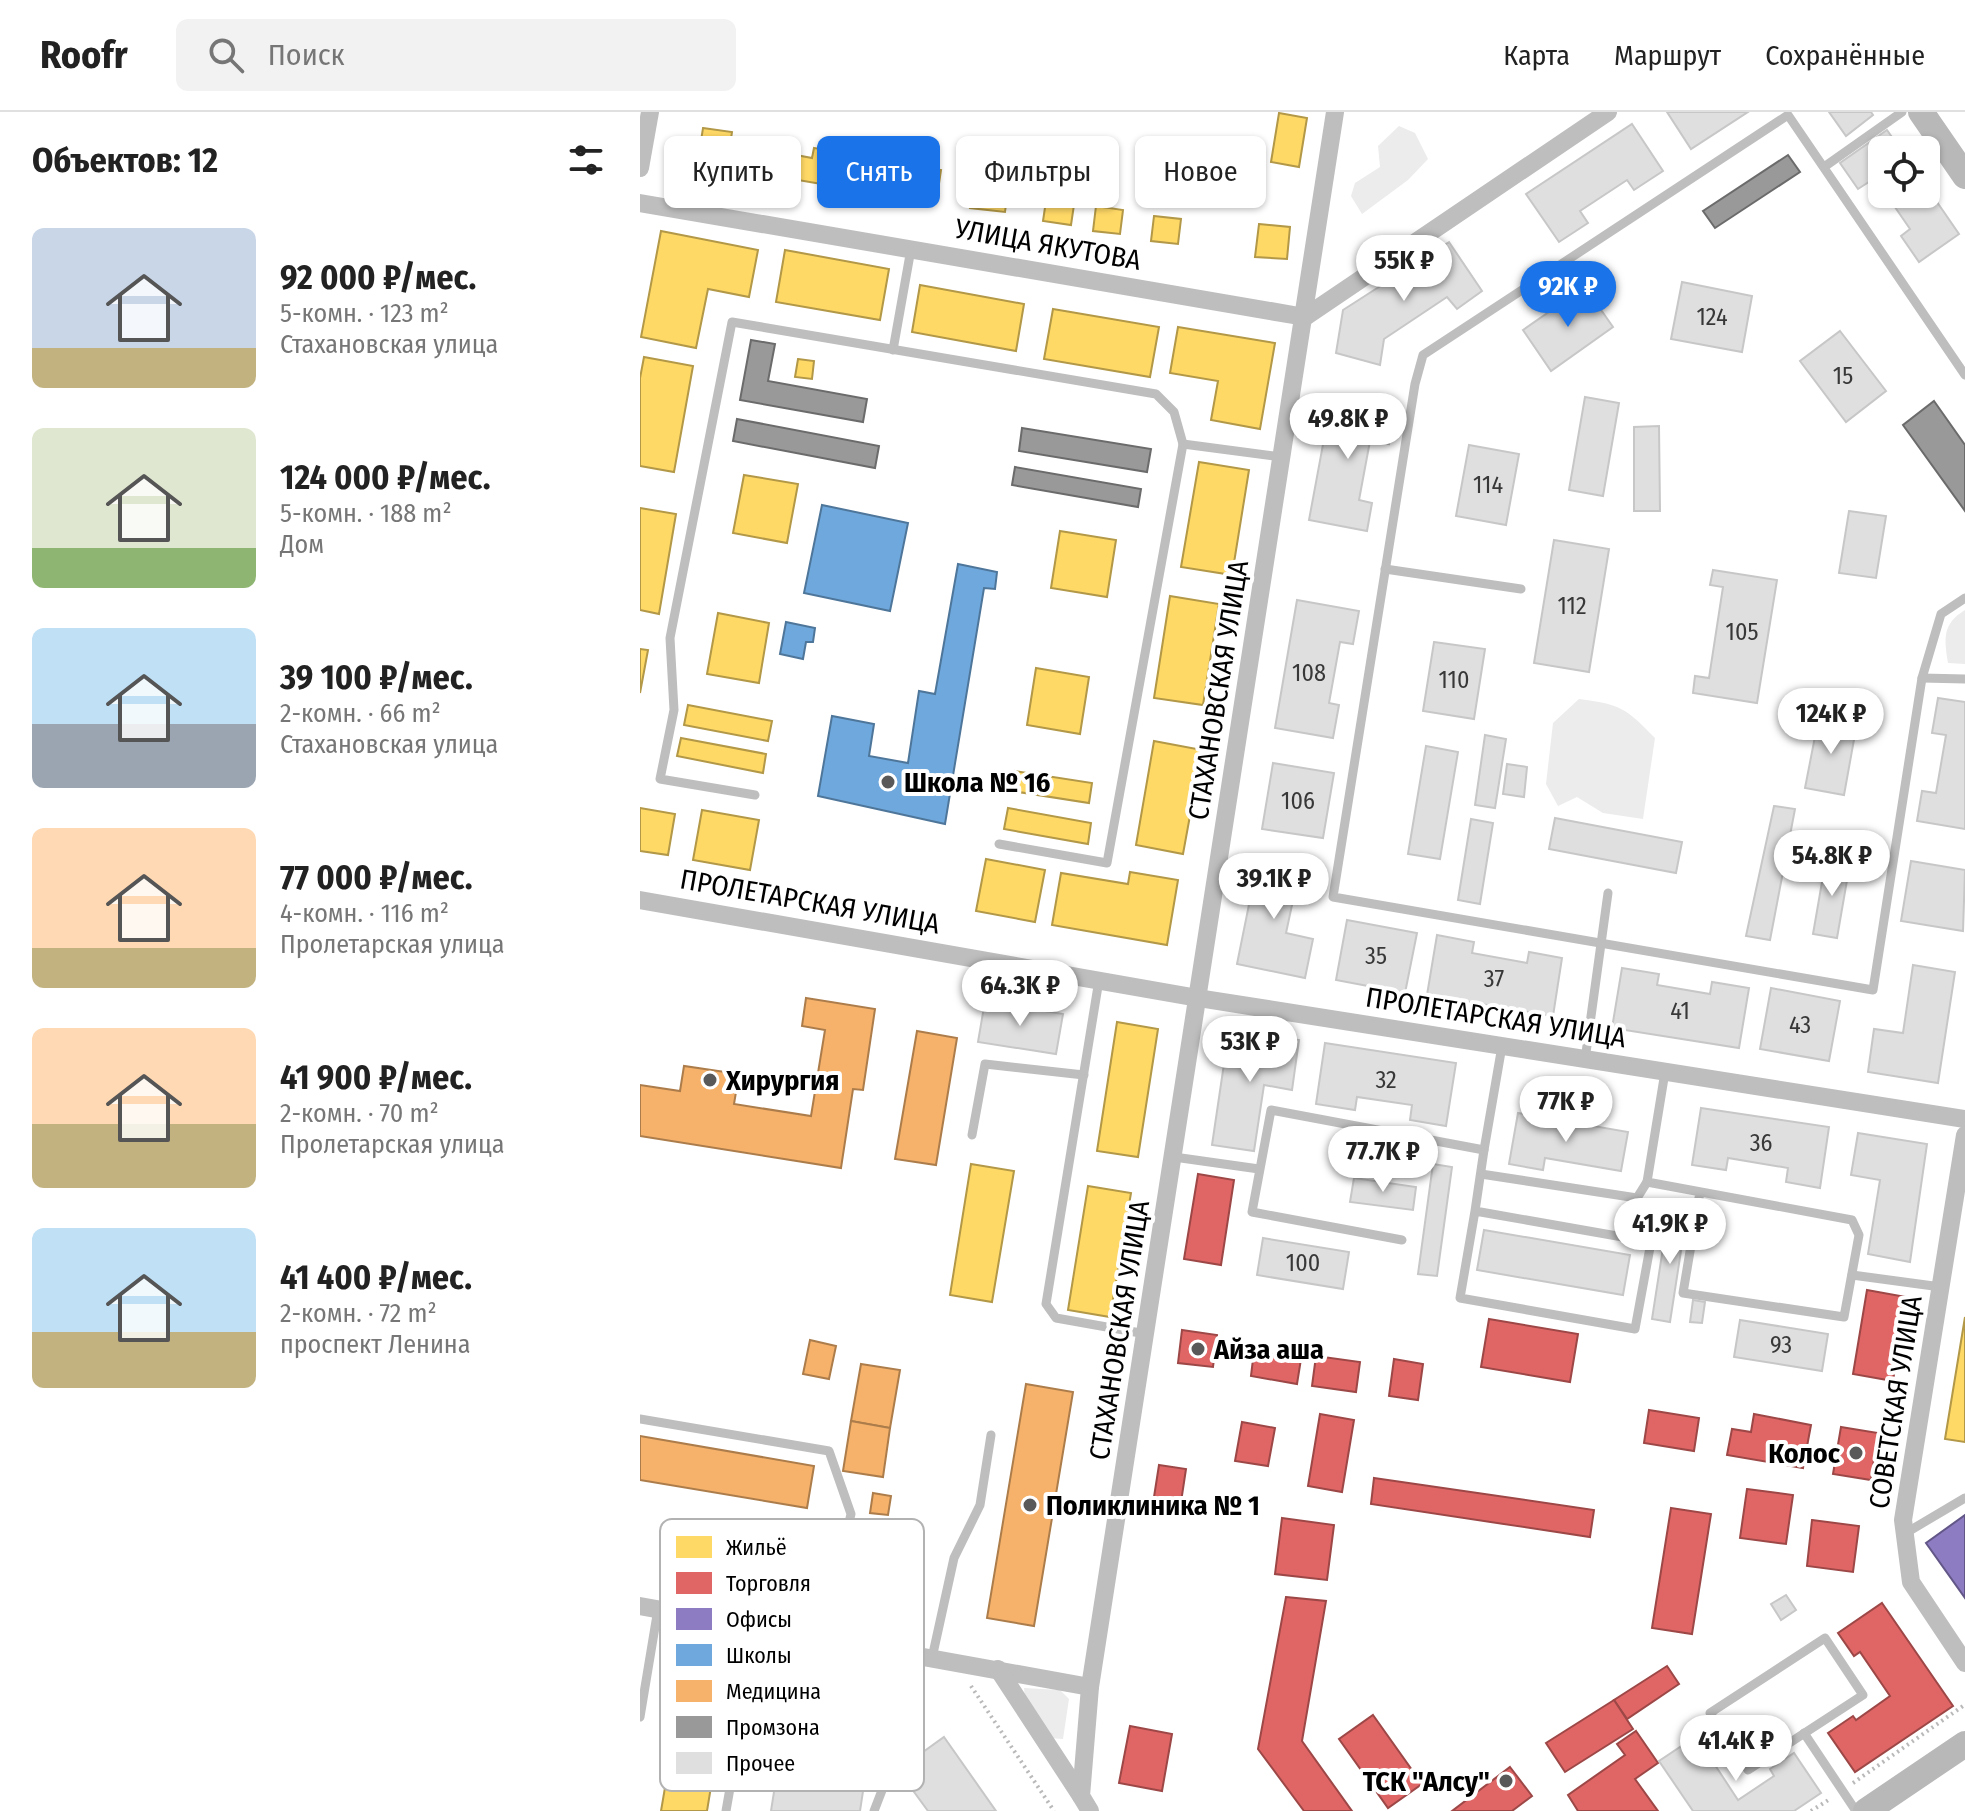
<!DOCTYPE html>
<html lang="ru">
<meta charset="utf-8">
<style>
body{margin:0;font-family:"Fira Sans Condensed",sans-serif;background:#f2f2f2;color:#222;height:100vh;display:flex;flex-direction:column;font-size:30px;white-space:nowrap}
*{box-sizing:border-box;margin:0}
p{font-size:26px;color:#767676}
.icon{flex:none;width:44px;height:44px;fill:none;stroke:currentColor;stroke-width:2;stroke-linecap:round;stroke-linejoin:round}
.map{position:relative;flex:1;overflow:hidden}
.panel{display:flex;flex-direction:column;background:#fff;width:640px}
.panel>*{flex:none}
.guide{position:absolute;left:24px;top:24px;width:760px;height:72px;display:flex;gap:16px}
.controls{position:absolute;left:1228px;top:24px;display:grid;gap:16px}
.controls a{display:grid;place-items:center;width:72px;height:72px;border-radius:12px;background:#fff;box-shadow:0 2px 6px #0004;font-size:40px}
.price{position:absolute;translate:-50% -68px;padding:0 18px;border-radius:28px;background:#fff;color:#222;font-size:26px;line-height:52px;filter:drop-shadow(0 2px 4px #0008)}
.price::after{content:'';position:absolute;left:50%;top:48px;width:24px;height:18px;margin-left:-12px;background:inherit;clip-path:polygon(0 0,100% 0,50% 100%)}
.price.selected{background:#1a73e8;color:#fff}
ul{padding:0;list-style:none}
li{display:flex;align-items:center;gap:24px;height:200px;padding:0 32px}
li span{display:grid;place-items:center;flex:none;width:224px;height:160px;border-radius:12px;color:#555}
li>.icon{margin-inline-start:auto}
span .icon{width:96px;height:96px;fill:#fffc;stroke-width:1}
li b{font-size:34px}
h2{display:flex;justify-content:space-between;align-items:center;height:96px;padding:0 32px;font-size:34px}
.tag{padding:0 28px;border-radius:12px;background:#fff;box-shadow:0 2px 6px #0004;font-size:28px;line-height:72px}
.tag.selected{background:#1a73e8;color:#fff}
header{display:flex;align-items:center;gap:48px;box-sizing:border-box;height:112px;padding:0 40px;background:#fff;border-bottom:2px solid #e0e0e0}
header strong{font-size:38px}
nav{display:flex;gap:44px;margin-inline-start:auto;font-size:28px}
.search{width:560px;height:72px;background:#f2f2f2;display:flex;align-items:center;gap:20px;box-sizing:border-box;padding:0 28px;border-radius:12px;color:#767676;font-size:30px}
main{display:flex;flex:1;min-height:0}
.map>svg:first-child{display:block}
.green{fill:#ececec}
.homes{fill:#ffd966;stroke:#b29847;stroke-width:2}
.shops{fill:#e06666;stroke:#9d4747;stroke-width:2}
.offices{fill:#8e7cc3;stroke:#635788;stroke-width:2}
.schools{fill:#6fa8dc;stroke:#4e769a;stroke-width:2}
.health{fill:#f6b26b;stroke:#ac7d4b;stroke-width:2}
.industry{fill:#999;stroke:#6b6b6b;stroke-width:2}
.building{fill:#dfdfdf;stroke:#c7c7c7;stroke-width:2}
.lines{fill:none;stroke-linecap:round;stroke-linejoin:round}
.path{stroke:#b9b9b9;stroke-width:4;stroke-dasharray:2 4;stroke-linecap:butt}
.lane{stroke:#bebebe;stroke-width:9}
.street{stroke:#bebebe;stroke-width:18}
.secondary{stroke:#b8b8b8;stroke-width:26}
.poi-dot{fill:#595959;stroke:#fff;stroke-width:3}
.labels{text-anchor:middle;stroke-width:8;stroke-linejoin:round;paint-order:stroke}
.number-label{font-size:24px;fill:#383838}
.street-label{font-size:28px;fill:#000;stroke:#fff}
.poi-label{font-size:28px;font-weight:bold;fill:#000;stroke:#fff;text-anchor:start}
.key{fill:#fff;stroke:#b2b2b2;stroke-width:2}
.key-label{font-size:22px;fill:#000}
</style>
<header>
<strong>Roofr</strong>
<div class="search"><svg class="icon" aria-label="search" viewBox="0 0 24 24"><circle cx="10" cy="10" r="6"/><path d="M15 15l6 6"/></svg>Поиск</div>
<nav><a>Карта</a><a>Маршрут</a><a>Сохранённые</a></nav>
</header>
<main>
<section class="panel">
<h2>Объектов: 12<svg class="icon" aria-label="filters" viewBox="0 0 24 24"><path d="M4 7h16M4 17h16"/><circle cx="9" cy="7" r="2"/><circle cx="15" cy="17" r="2"/></svg></h2>
<ul>
<li><span style="background:linear-gradient(#c9d6e8 75%,#c2b280 0)"><svg class="icon" aria-label="home" viewBox="0 0 24 24"><path d="M3 11l9-7 9 7M6 9v11h12V9"/></svg></span><div><b>92 000 ₽/мес.</b><p>5-комн. · 123 m²</p><p>Стахановская улица</p></div></li>
<li><span style="background:linear-gradient(#dfe7d0 75%,#8fb573 0)"><svg class="icon" aria-label="home" viewBox="0 0 24 24"><path d="M3 11l9-7 9 7M6 9v11h12V9"/></svg></span><div><b>124 000 ₽/мес.</b><p>5-комн. · 188 m²</p><p>Дом</p></div></li>
<li><span style="background:linear-gradient(#bfe0f5 60%,#9aa5b1 0)"><svg class="icon" aria-label="home" viewBox="0 0 24 24"><path d="M3 11l9-7 9 7M6 9v11h12V9"/></svg></span><div><b>39 100 ₽/мес.</b><p>2-комн. · 66 m²</p><p>Стахановская улица</p></div></li>
<li><span style="background:linear-gradient(#ffd9b3 75%,#c2b280 0)"><svg class="icon" aria-label="home" viewBox="0 0 24 24"><path d="M3 11l9-7 9 7M6 9v11h12V9"/></svg></span><div><b>77 000 ₽/мес.</b><p>4-комн. · 116 m²</p><p>Пролетарская улица</p></div></li>
<li><span style="background:linear-gradient(#ffd9b3 60%,#c2b280 0)"><svg class="icon" aria-label="home" viewBox="0 0 24 24"><path d="M3 11l9-7 9 7M6 9v11h12V9"/></svg></span><div><b>41 900 ₽/мес.</b><p>2-комн. · 70 m²</p><p>Пролетарская улица</p></div></li>
<li><span style="background:linear-gradient(#bfe0f5 65%,#c2b280 0)"><svg class="icon" aria-label="home" viewBox="0 0 24 24"><path d="M3 11l9-7 9 7M6 9v11h12V9"/></svg></span><div><b>41 400 ₽/мес.</b><p>2-комн. · 72 m²</p><p>проспект Ленина</p></div></li>
</ul>
</section>
<div class="map">
<svg width="1325" height="1699" viewBox="0 0 1325 1699">
<rect width="100%" height="100%" fill="#fff"/>
<g class="green">
<path d="M759,14L775,21L788,47L768,68L722,102L711,84L715,71L740,55L738,34Z"/>
<path d="M1325,498V552L1308,551C1304,527 1302,512 1325,498Z"/>
<path d="M939,587C980,592 986,596 1015,626L1003,707L963,701L937,685L918,694L906,672L913,611Z"/>
<path d="M384,1576L420,1578L429,1587L423,1627L409,1626L385,1586Z"/>
</g>
<g class="homes">
<path d="M639,1L667,6L659,55L631,50Z"/>
<path d="M63,16L92,20L87,53L58,48Z"/>
<path d="M174,36L211,42L205,76L152,67L156,43L172,46Z"/>
<path d="M247,49L301,58L297,85L243,77Z"/>
<path d="M333,74L368,78L365,100L330,96Z"/>
<path d="M407,82L435,86L431,113L403,109Z"/>
<path d="M456,94L483,98L480,122L453,119Z"/>
<path d="M514,104L541,107L538,132L511,129Z"/>
<path d="M619,112L650,115L647,147L615,145Z"/>
<path d="M21,119L118,138L109,185L68,177L56,236L1,225Z"/>
<path d="M145,138L249,157L240,208L136,190Z"/>
<path d="M280,173L384,192L376,239L272,220Z"/>
<path d="M413,197L519,215L510,265L404,247Z"/>
<path d="M538,215L635,231L620,317L571,308L578,269L530,261Z"/>
<path d="M4,245L53,254L34,360L0,354V266Z"/>
<path d="M158,247L174,249L172,267L155,265Z"/>
<path d="M559,350L609,358L592,463L541,455Z"/>
<path d="M104,363L158,372L147,431L93,421Z"/>
<path d="M0,396L36,402L19,502L0,498Z"/>
<path d="M420,419L476,428L467,485L411,476Z"/>
<path d="M530,484L579,492L563,593L514,586Z"/>
<path d="M78,501L129,511L119,571L67,562Z"/>
<path d="M0,537L8,538L0,581Z"/>
<path d="M396,556L449,565L440,622L387,613Z"/>
<path d="M48,593L132,609L128,629L44,613Z"/>
<path d="M41,626L126,642L123,661L37,644Z"/>
<path d="M514,629L562,638L543,742L496,733Z"/>
<path d="M375,659L452,671L449,691L372,679Z"/>
<path d="M0,696L35,702L28,743L0,739Z"/>
<path d="M368,696L451,711L448,732L364,717Z"/>
<path d="M62,698L119,708L110,758L53,748Z"/>
<path d="M346,747L405,758L395,810L336,799Z"/>
<path d="M490,760L538,768L527,833L412,813L421,761L488,772Z"/>
<path d="M477,910L518,917L498,1045L457,1039Z"/>
<path d="M331,1052L374,1059L352,1190L310,1183Z"/>
<path d="M448,1074L491,1081L470,1205L428,1198Z"/>
<path d="M1325,1205V1330L1305,1327Z"/>
<path d="M44,1564L88,1571L67,1699H21Z"/>
</g>
<g class="shops">
<path d="M558,1062L594,1068L581,1153L544,1147Z"/>
<path d="M1227,1178L1266,1185L1253,1269L1213,1262Z"/>
<path d="M849,1207L938,1222L930,1270L841,1255Z"/>
<path d="M542,1218L577,1223L573,1255L538,1251Z"/>
<path d="M614,1239L661,1247L657,1272L611,1264Z"/>
<path d="M676,1244L720,1250L716,1280L672,1274Z"/>
<path d="M754,1247L783,1252L778,1288L749,1284Z"/>
<path d="M1009,1298L1059,1306L1054,1339L1004,1331Z"/>
<path d="M680,1302L714,1308L702,1380L668,1374Z"/>
<path d="M1114,1302L1171,1313L1163,1356L1087,1343L1092,1317L1111,1320Z"/>
<path d="M602,1310L635,1316L628,1354L595,1349Z"/>
<path d="M1201,1315L1238,1321L1231,1368L1193,1362Z"/>
<path d="M519,1353L546,1357L541,1390L514,1385Z"/>
<path d="M734,1366L954,1398L950,1425L731,1392Z"/>
<path d="M1107,1377L1153,1383L1146,1432L1100,1426Z"/>
<path d="M1031,1396L1071,1402L1052,1522L1012,1516Z"/>
<path d="M642,1406L694,1413L687,1468L635,1462Z"/>
<path d="M1172,1408L1219,1414L1213,1460L1167,1454Z"/>
<path d="M646,1485L686,1489L662,1629L712,1699H664L618,1637Z"/>
<path d="M1242,1491L1313,1594L1215,1660L1188,1621L1213,1604L1216,1608L1250,1584L1220,1540L1214,1544L1198,1521Z"/>
<path d="M1027,1554L1039,1572L987,1607L974,1588Z"/>
<path d="M974,1588L993,1617L925,1660L906,1631Z"/>
<path d="M733,1603L782,1672L748,1696L699,1627Z"/>
<path d="M490,1614L532,1622L522,1679L479,1671Z"/>
<path d="M996,1619L1018,1651L995,1667L1018,1699H938L928,1683L985,1643L977,1632Z"/>
<path d="M870,1655L892,1684L872,1699H812Z"/>
</g>
<path class="offices" d="M1325,1403V1486L1286,1431Z"/>
<g class="schools">
<path d="M182,393L268,411L250,499L164,481Z"/>
<path d="M318,452L357,460L355,477L344,476L305,712L178,684L192,604L234,612L229,644L268,651L279,579L295,582Z"/>
<path d="M146,510L175,516L173,530H166L163,547L140,542Z"/>
</g>
<g class="health">
<path d="M166,886L235,897L223,978L213,977L201,1056L0,1024V973L40,979L44,954L99,962L94,992L171,1004L185,918L162,914Z"/>
<path d="M277,919L317,926L296,1053L255,1047Z"/>
<path d="M170,1228L196,1234L189,1267L163,1262Z"/>
<path d="M221,1252L260,1258L250,1316L211,1309Z"/>
<path d="M386,1272L433,1280L394,1514L347,1506Z"/>
<path d="M211,1309L250,1316L243,1365L203,1359Z"/>
<path d="M0,1324L174,1354L167,1396L0,1368Z"/>
<path d="M233,1381L251,1384L248,1403L230,1401Z"/>
</g>
<g class="industry">
<path d="M1148,43L1160,60L1075,116L1063,99Z"/>
<path d="M111,228L135,232L128,269L227,287L223,310L100,288Z"/>
<path d="M1294,289L1325,333V399L1263,313Z"/>
<path d="M97,307L239,334L235,356L93,329Z"/>
<path d="M382,316L511,337L507,360L379,339Z"/>
<path d="M375,355L501,377L498,395L372,373Z"/>
</g>
<g class="building">
<path d="M1027,0H1108L1051,37Z"/>
<path d="M1189,0H1231L1233,3L1206,24Z"/>
<path d="M992,12L1023,59L994,78L987,68L940,99L948,111L919,130L886,82Z"/>
<path d="M1247,18L1261,38H1242V76L1235,66L1218,77L1200,51Z"/>
<path d="M1286,74L1319,122L1279,150L1261,124L1270,117L1246,82H1286Z"/>
<path d="M809,130L842,179L817,197L807,185L744,227L740,253L696,241L703,198Z"/>
<path d="M1042,170L1112,184L1102,240L1031,227Z"/>
<path d="M945,175L973,215L911,259L883,218Z"/>
<path d="M1200,219L1246,279L1206,310L1160,249Z"/>
<path d="M692,284L756,296L749,332L730,329L719,388L732,391L727,419L669,408Z"/>
<path d="M945,285L979,291L963,384L929,378Z"/>
<path d="M1019,314L1020,399H994V315Z"/>
<path d="M829,333L879,342L866,413L816,404Z"/>
<path d="M1209,399L1246,404L1236,466L1199,461Z"/>
<path d="M914,428L969,437L949,560L894,551Z"/>
<path d="M1073,458L1137,468L1117,591L1053,581L1055,564L1069,566L1083,475L1070,473Z"/>
<path d="M657,488L719,499L713,532L700,530L689,591L699,593L693,626L635,616Z"/>
<path d="M794,530L845,537L834,607L783,599Z"/>
<path d="M1298,586L1325,590V717L1277,709L1282,679L1296,681L1306,623L1292,621Z"/>
<path d="M1179,604L1217,611L1204,683L1165,676Z"/>
<path d="M845,623L866,627L855,696L835,693Z"/>
<path d="M786,634L818,640L800,747L768,742Z"/>
<path d="M633,651L694,661L683,726L622,717Z"/>
<path d="M867,652L887,655L884,685L863,682Z"/>
<path d="M1134,694L1155,697L1130,828L1106,824Z"/>
<path d="M915,706L1042,730L1036,761L909,737Z"/>
<path d="M831,707L853,711L840,792L818,788Z"/>
<path d="M619,743L661,751L646,821L673,827L665,866L597,852Z"/>
<path d="M1186,747L1210,751L1197,826L1173,822Z"/>
<path d="M1271,749L1325,758L1323,819L1261,809Z"/>
<path d="M707,808L777,821L765,881L696,868Z"/>
<path d="M797,823L834,830L832,841L887,851L889,840L922,846L913,904L787,883Z"/>
<path d="M1273,853L1315,860L1298,971L1228,960L1234,917L1263,921Z"/>
<path d="M982,856L1019,862L1017,873L1070,882L1072,870L1109,876L1099,936L972,916Z"/>
<path d="M1131,876L1200,889L1189,949L1120,937Z"/>
<path d="M345,889L423,902L416,942L338,930Z"/>
<path d="M589,918L659,928L652,978L624,973L614,1039L572,1033Z"/>
<path d="M685,931L816,951L806,1014L770,1008L772,993L717,985L715,998L676,992Z"/>
<path d="M1061,996L1189,1015L1180,1076L1146,1070L1148,1056L1088,1046L1086,1058L1052,1053Z"/>
<path d="M878,1001L988,1020L981,1059L905,1046L903,1058L869,1052Z"/>
<path d="M1218,1021L1287,1032L1270,1150L1228,1142L1240,1068L1211,1063Z"/>
<path d="M793,1052L812,1055L797,1164L778,1162Z"/>
<path d="M714,1066L776,1075L773,1098L710,1090Z"/>
<path d="M1029,1097L1047,1100L1030,1210L1012,1207Z"/>
<path d="M844,1118L990,1143L983,1183L837,1158Z"/>
<path d="M623,1126L709,1140L703,1177L617,1163Z"/>
<path d="M1053,1188L1065,1190L1062,1211L1050,1210Z"/>
<path d="M1100,1208L1188,1222L1182,1259L1094,1245Z"/>
<path d="M1146,1483L1156,1498L1141,1508L1131,1492Z"/>
<path d="M148,1591L178,1596L176,1615L206,1619L209,1603L234,1607L220,1699H131Z"/>
<path d="M1061,1621L1076,1643L1071,1647L1098,1688L1134,1664L1130,1657L1154,1641L1181,1681L1154,1699H1053L1019,1649Z"/>
<path d="M304,1625L356,1699H288L258,1658Z"/>
</g>
<g class="lines">
<g class="path">
<path d="M331,1574L414,1699"/>
<path d="M1213,1671L1323,1594"/>
<path d="M1171,1699L1190,1687"/>
</g>
<g class="lane">
<path d="M1184,55L1262,0"/>
<path d="M253,238L271,137"/>
<path d="M1325,263L1148,3L783,243L775,272L693,785L1233,878L1282,566L1301,502L1325,486"/>
<path d="M745,457L881,477"/>
<path d="M1282,566L1325,567"/>
<path d="M115,683L20,667L34,598L30,526L92,210L516,282L534,300L543,332L642,345"/>
<path d="M359,732L467,751L543,332"/>
<path d="M459,868L406,1192L416,1206L506,1222"/>
<path d="M945,948L968,781"/>
<path d="M1025,960L1007,1070L1212,1108L1219,1123L1204,1205L1043,1181L1060,1080"/>
<path d="M332,1023L345,952L444,963"/>
<path d="M534,1045L619,1057"/>
<path d="M841,1062L997,1086L1007,1070"/>
<path d="M835,1099L820,1186L995,1217L1011,1130L835,1099L844,1038"/>
<path d="M762,1128L612,1100L631,998L844,1038L862,934"/>
<path d="M1212,1163L1301,1175"/>
<path d="M0,1307L189,1339L211,1402L182,1526"/>
<path d="M1264,1422L1325,1386"/>
<path d="M1185,1526L1223,1583L1108,1658L1070,1601Z"/>
<path d="M292,1546L314,1446L340,1393L351,1323"/>
<path d="M0,1605L18,1497"/>
<path d="M1164,1621L1216,1699"/>
<path d="M86,1699L118,1516"/>
<path d="M234,1699L251,1655L264,1541"/>
</g>
<g class="street">
<path d="M0,56L10,0"/>
<path d="M0,91L665,205"/>
<path d="M665,205L968,0"/>
<path d="M0,788L558,886L1325,1007"/>
<path d="M1325,1023L1263,1408L1271,1470L1325,1551"/>
<path d="M0,1494L450,1575"/>
<path d="M358,1557L441,1684"/>
<path d="M450,1699L441,1684L450,1575L695,0"/>
</g>
<g class="secondary">
<path d="M1281,0L1325,64"/>
<path d="M1226,1699L1325,1632"/>
</g>
</g>
<g class="poi-dot">
<circle cx="248" cy="670" r="8"/>
<circle cx="70" cy="968" r="8"/>
<circle cx="558" cy="1237" r="8"/>
<circle cx="1216" cy="1341" r="8"/>
<circle cx="390" cy="1393" r="8"/>
<circle cx="866" cy="1669" r="8"/>
</g>
<g class="labels">
<g class="number-label">
<text x="1072" y="213">124</text>
<text x="1203" y="272">15</text>
<text x="848" y="381">114</text>
<text x="932" y="502">112</text>
<text x="1102" y="528">105</text>
<text x="669" y="569">108</text>
<text x="814" y="576">110</text>
<text x="658" y="697">106</text>
<text x="736" y="852">35</text>
<text x="854" y="875">37</text>
<text x="1040" y="907">41</text>
<text x="1160" y="921">43</text>
<text x="746" y="976">32</text>
<text x="1121" y="1039">36</text>
<text x="663" y="1159">100</text>
<text x="1141" y="1241">93</text>
</g>
<g class="street-label">
<text transform="translate(408 132) rotate(10)" y="10">УЛИЦА ЯКУТОВА</text>
<text transform="translate(578 578) rotate(-81)" y="10">СТАХАНОВСКАЯ УЛИЦА</text>
<text transform="translate(170 789) rotate(10)" y="10">ПРОЛЕТАРСКАЯ УЛИЦА</text>
<text transform="translate(856 905) rotate(9)" y="10">ПРОЛЕТАРСКАЯ УЛИЦА</text>
<text transform="translate(479 1218) rotate(-81)" y="10">СТАХАНОВСКАЯ УЛИЦА</text>
<text transform="translate(1255 1290) rotate(-81)" y="10">СОВЕТСКАЯ УЛИЦА</text>
</g>
<g class="poi-label">
<text x="264" y="680">Школа № 16</text>
<text x="86" y="978">Хирургия</text>
<text x="574" y="1247">Айза аша</text>
<text x="1200" y="1351" text-anchor="end">Колос</text>
<text x="406" y="1403">Поликлиника № 1</text>
<text x="850" y="1679" text-anchor="end">ТСК "Алсу"</text>
</g>
</g>
<rect x="20" y="1407" width="264" height="272" rx="12" class="key"/>
<rect x="36" y="1424" width="36" height="22" fill="#ffd966"/>
<rect x="36" y="1460" width="36" height="22" fill="#e06666"/>
<rect x="36" y="1496" width="36" height="22" fill="#8e7cc3"/>
<rect x="36" y="1532" width="36" height="22" fill="#6fa8dc"/>
<rect x="36" y="1568" width="36" height="22" fill="#f6b26b"/>
<rect x="36" y="1604" width="36" height="22" fill="#999"/>
<rect x="36" y="1640" width="36" height="22" fill="#dfdfdf"/>
<g class="key-label">
<text x="86" y="1443">Жильё</text>
<text x="86" y="1479">Торговля</text>
<text x="86" y="1515">Офисы</text>
<text x="86" y="1551">Школы</text>
<text x="86" y="1587">Медицина</text>
<text x="86" y="1623">Промзона</text>
<text x="86" y="1659">Прочее</text>
</g>
</svg>
<div class="controls">
<a><svg class="icon" aria-label="locate" viewBox="0 0 24 24"><circle cx="12" cy="12" r="6"/><path d="M12 2v4M12 18v4M2 12h4M18 12h4"/></svg></a>
</div>
<b class="price" style="left:764px;top:191px">55K ₽</b>
<b class="price selected" style="left:928px;top:217px">92K ₽</b>
<b class="price" style="left:708px;top:349px">49.8K ₽</b>
<b class="price" style="left:1191px;top:644px">124K ₽</b>
<b class="price" style="left:1192px;top:786px">54.8K ₽</b>
<b class="price" style="left:634px;top:809px">39.1K ₽</b>
<b class="price" style="left:380px;top:916px">64.3K ₽</b>
<b class="price" style="left:610px;top:972px">53K ₽</b>
<b class="price" style="left:926px;top:1032px">77K ₽</b>
<b class="price" style="left:743px;top:1082px">77.7K ₽</b>
<b class="price" style="left:1030px;top:1154px">41.9K ₽</b>
<b class="price" style="left:1096px;top:1671px">41.4K ₽</b>
<div class="guide">
<a class="tag">Купить</a>
<a class="tag selected">Снять</a>
<a class="tag">Фильтры</a>
<a class="tag">Новое</a>
</div>
</div>
</main>
